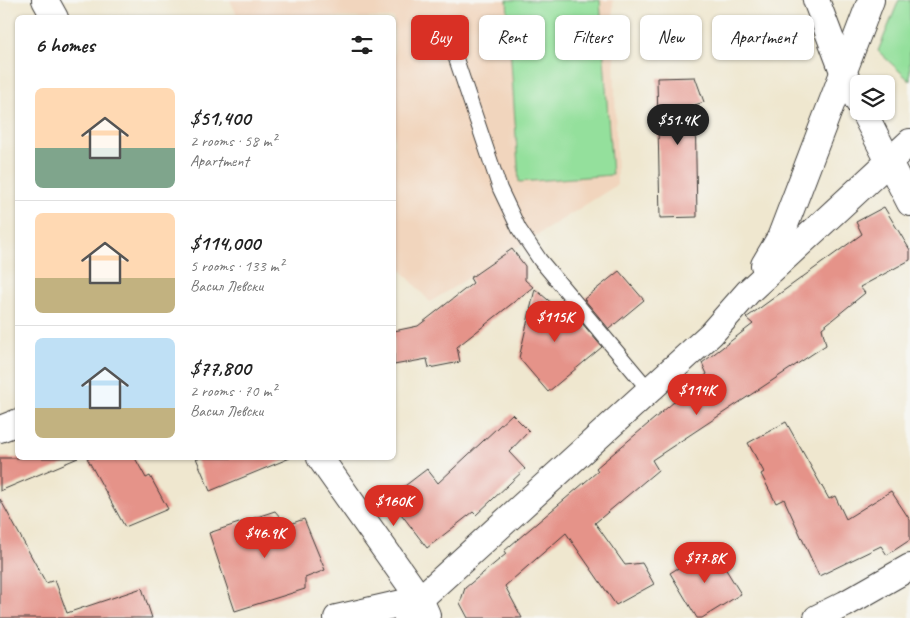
<!DOCTYPE html>
<meta charset="utf-8">
<style>
body{margin:0;font-family:Caveat,sans-serif;background:#f6f6f6;color:#222;height:100vh;display:flex;flex-direction:column;font-size:19px;white-space:nowrap}
*{box-sizing:border-box;margin:0}
p{font-size:16px;color:#767676}
.icon{flex:none;width:28px;height:28px;fill:none;stroke:currentColor;stroke-width:2;stroke-linecap:round;stroke-linejoin:round}
.map{position:relative;flex:1;overflow:hidden}
.drawer{position:absolute;left:15px;top:15px;width:381px;height:445px;display:flex;flex-direction:column;background:#fff;border-radius:8px;box-shadow:0 1px 4px #0004}
.drawer>*{flex:none}
.guide{position:absolute;left:411px;top:15px;width:424px;height:45px;display:flex;gap:10px}
.fabs{position:absolute;left:850px;top:75px;display:grid;gap:10px}
.fabs a{display:grid;place-items:center;width:45px;height:45px;border-radius:8px;background:#fff;box-shadow:0 1px 4px #0004;font-size:25px}
.price{position:absolute;translate:-50% -42px;padding:0 11px;border-radius:18px;background:#d93025;color:#fff;font-size:16px;line-height:32px;filter:drop-shadow(0 1px 2px #0008)}
.price::after{content:'';position:absolute;left:50%;top:30px;width:15px;height:11px;margin-left:-8px;background:inherit;clip-path:polygon(0 0,100% 0,50% 100%)}
.price.selected{background:#222;color:#fff}
ul{padding:0;list-style:none}
li{display:flex;align-items:center;gap:15px;height:125px;padding:0 20px}
li+li{border-top:1px solid #e0e0e0}
li span{display:grid;place-items:center;flex:none;width:140px;height:100px;border-radius:8px;color:#555}
li>.icon{margin-inline-start:auto}
span .icon{width:60px;height:60px;fill:#fffc;stroke-width:1}
li b{font-size:21px}
h2{display:flex;justify-content:space-between;align-items:center;height:60px;padding:0 20px;font-size:21px}
.pill{padding:0 18px;border-radius:8px;background:#fff;box-shadow:0 1px 4px #0004;font-size:18px;line-height:45px}
.pill.selected{background:#d93025;color:#fff}
.map>svg:first-child{display:block}
.built{fill:#f1d5bd}
.green{fill:#94e09c;stroke:#587e5c}
.building{fill:#e59389}
.lines{fill:none;stroke-linecap:round;stroke-linejoin:round}
.service-casing{stroke:#3c3a37;stroke-width:16}
.minor-casing{stroke:#3c3a37;stroke-width:28}
.service{stroke:#fff;stroke-width:14}
.minor{stroke:#fff;stroke-width:26}
</style>
<div class="map">
<svg width="910" height="618" viewBox="0 0 910 618">
<rect width="100%" height="100%" fill="#f6f6f2"/>
<filter id="ink" filterUnits="userSpaceOnUse"><feTurbulence type="fractalNoise" baseFrequency=".02" numOctaves="2"/><feDisplacementMap in="SourceGraphic" scale="10" xChannelSelector="R" yChannelSelector="G"/><feConvolveMatrix kernelMatrix="1 2 1 2 8 2 1 2 1" color-interpolation-filters="sRGB"/></filter>
<filter id="wash" filterUnits="userSpaceOnUse"><feTurbulence type="fractalNoise" baseFrequency=".0096" numOctaves="4" result="noise"/><feDisplacementMap in="SourceGraphic" scale="20" xChannelSelector="R" yChannelSelector="G"/><feGaussianBlur stdDeviation="1.12" result="paint"/><feColorMatrix in="noise" values="0 0 0 0 0 0 0 0 0 0 0 0 0 0 0 0 0 1.4 0 .05"/><feComposite in="paint" operator="in"/></filter>
<g filter="url(#wash)">
<rect width="100%" height="100%" fill="#efe7cf"/>
<path class="built" d="M230,0H613L617,185L430,302L394,262V18L238,17Z"/>
<g class="green">
<path d="M507,0H600L612,175L519,182Z"/>
<path d="M899,0H910V81L878,51Z"/>
</g>
<g id="blocks">
<g class="building">
<path d="M695,77L704,102L695,105L697,217L660,218L657,78Z"/>
<path d="M884,207L910,250V260L860,287L865,293L822,328L826,345L652,460L658,470L595,523L625,565L642,563L654,584L616,605L566,533L505,586L522,618H468L460,603L465,588L506,554L504,551L598,471L596,468L707,374L702,363L753,324L746,318L862,234L856,222Z"/>
<path d="M512,249L525,266V280L533,287L457,347L460,362L429,368L427,359L394,365V331L418,326L473,283L470,278Z"/>
<path d="M619,271L644,300L609,329L584,299Z"/>
<path d="M535,289L566,315L571,310L602,347L548,392L519,358Z"/>
<path d="M512,414L529,431L509,452L525,469L476,515L473,512L427,548L389,498L427,469L438,483Z"/>
<path d="M786,422L829,499L835,496L846,519L891,491L910,520V540L887,555L881,546L819,576L784,499L776,503L761,474L764,472L748,443Z"/>
<path d="M0,458H78L0,491Z"/>
<path d="M87,458H135L146,478L150,476L168,509L125,527Z"/>
<path d="M196,458H290L210,491Z"/>
<path d="M0,499L46,583L55,580L67,613L142,588L152,618H0Z"/>
<path d="M275,511L287,525L304,519L325,570L305,578V589L235,611L209,533Z"/>
<path d="M712,547L741,594L702,618H697L670,573Z"/>
</g>
</g>
</g>
<g filter="url(#ink)">
<use href="#blocks" fill-opacity="0" stroke="#3c3a37" stroke-width="1"/>
<g class="lines">
<g class="service-casing">
<path id="service" d="M450,41L500,189L519,229L540,260L649,390"/>
</g>
<g class="minor-casing">
<g id="minor">
<path d="M45,0L55,18"/>
<path d="M816,0L844,74L859,103"/>
<path d="M863,111L910,203"/>
<path d="M764,265L780,238L871,0"/>
<path d="M0,429L18,422"/>
<path d="M320,458L420,599L427,615"/>
<path d="M337,618L420,599"/>
<path d="M407,618L420,599L711,334L748,292L910,142"/>
<path d="M817,618L845,604L910,567"/>
</g>
</g>
<use href="#service" class="service"/>
<use href="#minor" class="minor"/>
</g>
</g>
</svg>
<div class="fabs">
<a><svg class="icon" aria-label="layers" viewBox="0 0 24 24"><path d="M12 4l9 5-9 5-9-5zM3 14l9 5 9-5"/></svg></a>
</div>
<b class="price selected" style="left:678px;top:146px">$51.4K</b>
<b class="price" style="left:555px;top:343px">$115K</b>
<b class="price" style="left:697px;top:416px">$114K</b>
<b class="price" style="left:394px;top:527px">$160K</b>
<b class="price" style="left:265px;top:559px">$46.9K</b>
<b class="price" style="left:705px;top:584px">$77.8K</b>
<div class="guide">
<a class="pill selected">Buy</a>
<a class="pill">Rent</a>
<a class="pill">Filters</a>
<a class="pill">New</a>
<a class="pill">Apartment</a>
</div>
<section class="drawer">
<h2>6 homes<svg class="icon" aria-label="filters" viewBox="0 0 24 24"><path d="M4 7h16M4 17h16"/><circle cx="9" cy="7" r="2"/><circle cx="15" cy="17" r="2"/></svg></h2>
<ul>
<li><span style="background:linear-gradient(#ffd9b3 60%,#7fa58c 0)"><svg class="icon" aria-label="home" viewBox="0 0 24 24"><path d="M3 11l9-7 9 7M6 9v11h12V9"/></svg></span><div><b>$51,400</b><p>2 rooms · 58 m²</p><p>Apartment</p></div></li>
<li><span style="background:linear-gradient(#ffd9b3 65%,#c2b280 0)"><svg class="icon" aria-label="home" viewBox="0 0 24 24"><path d="M3 11l9-7 9 7M6 9v11h12V9"/></svg></span><div><b>$114,000</b><p>5 rooms · 133 m²</p><p>Васил Левски</p></div></li>
<li><span style="background:linear-gradient(#bfe0f5 70%,#c2b280 0)"><svg class="icon" aria-label="home" viewBox="0 0 24 24"><path d="M3 11l9-7 9 7M6 9v11h12V9"/></svg></span><div><b>$77,800</b><p>2 rooms · 70 m²</p><p>Васил Левски</p></div></li>
</ul>
</section>
</div>
